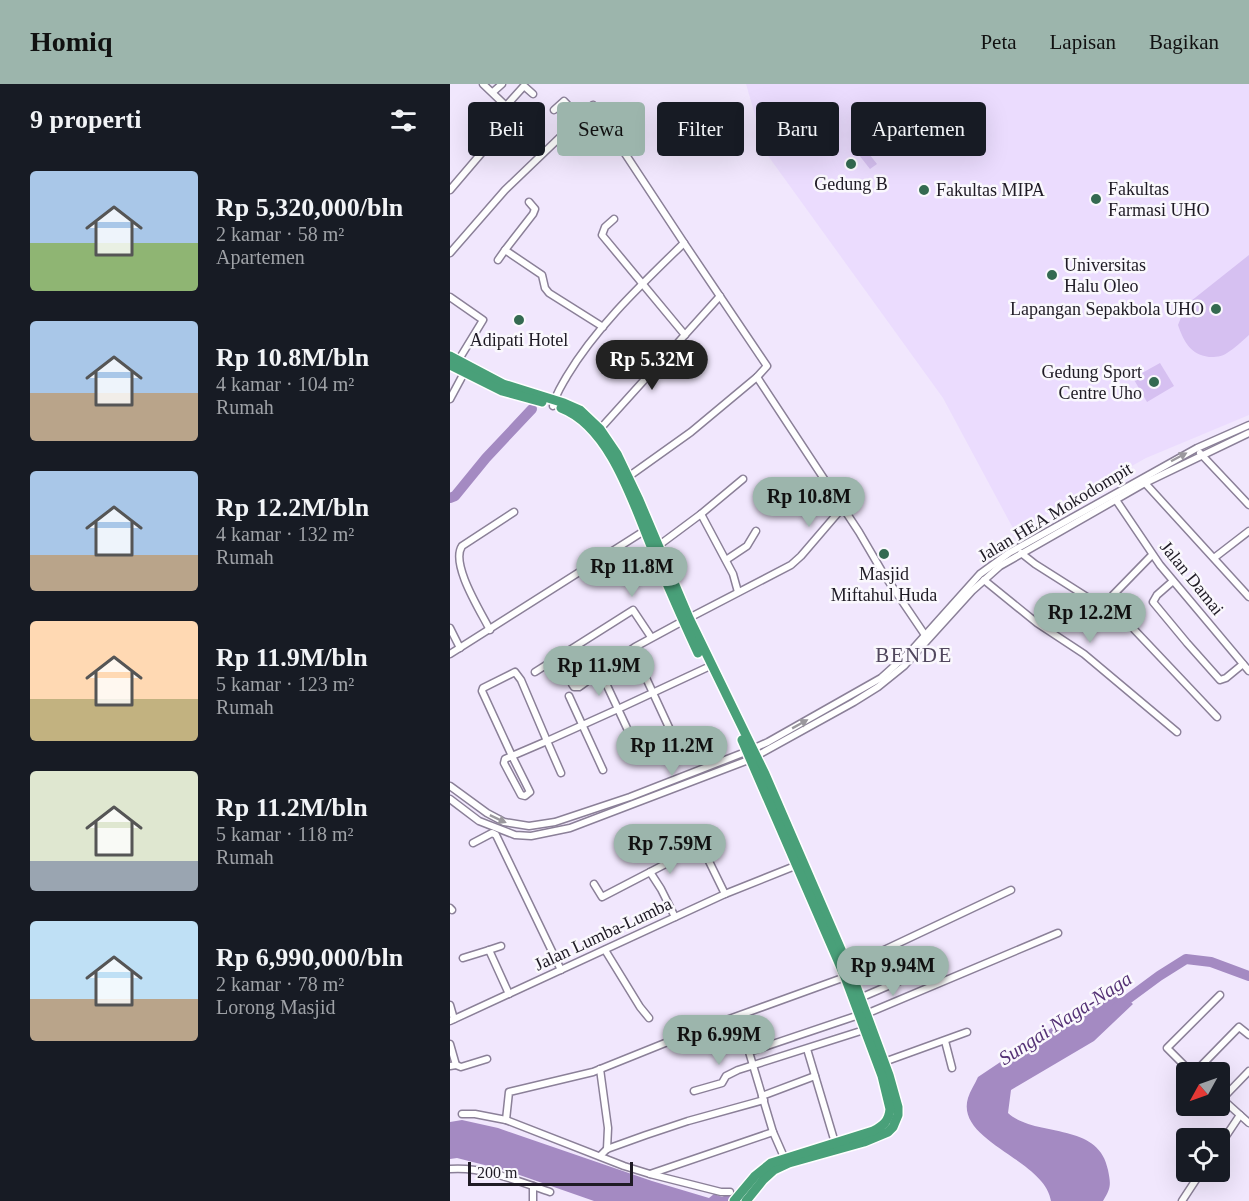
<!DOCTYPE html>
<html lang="id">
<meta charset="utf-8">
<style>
body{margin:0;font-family:"Times New Roman",serif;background:#242831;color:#f1f3f6;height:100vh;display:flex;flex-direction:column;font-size:22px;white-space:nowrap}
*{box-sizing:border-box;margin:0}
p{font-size:20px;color:#9ea1a6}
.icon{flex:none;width:33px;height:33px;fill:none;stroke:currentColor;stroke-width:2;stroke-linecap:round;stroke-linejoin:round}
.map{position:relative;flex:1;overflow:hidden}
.side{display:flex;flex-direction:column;background:#171b24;width:450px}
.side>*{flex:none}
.top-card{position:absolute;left:18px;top:18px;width:570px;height:54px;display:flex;gap:12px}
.needle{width:39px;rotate:230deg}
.tools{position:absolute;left:726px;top:978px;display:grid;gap:12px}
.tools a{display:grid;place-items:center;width:54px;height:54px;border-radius:6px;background:#171b24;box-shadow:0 6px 24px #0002;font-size:30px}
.scale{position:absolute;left:18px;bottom:15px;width:165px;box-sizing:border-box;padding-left:6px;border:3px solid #1f1b25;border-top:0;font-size:16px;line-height:21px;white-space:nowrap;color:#1f1b25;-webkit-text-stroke:4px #faf8fd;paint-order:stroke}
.price{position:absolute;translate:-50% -51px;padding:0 14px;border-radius:21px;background:#9cb5ac;color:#111;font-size:20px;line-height:39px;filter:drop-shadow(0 2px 3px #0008)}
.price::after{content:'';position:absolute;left:50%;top:36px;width:18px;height:14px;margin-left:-9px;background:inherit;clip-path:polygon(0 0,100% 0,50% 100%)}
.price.on{background:#222;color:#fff}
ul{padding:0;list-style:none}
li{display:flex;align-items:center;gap:18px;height:150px;padding:0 30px}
li span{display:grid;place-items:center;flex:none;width:168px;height:120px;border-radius:6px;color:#555}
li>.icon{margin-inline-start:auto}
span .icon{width:72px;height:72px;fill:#fffc;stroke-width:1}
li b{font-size:26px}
h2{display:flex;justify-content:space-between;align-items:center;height:72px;padding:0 30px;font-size:26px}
.pill{padding:0 21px;border-radius:6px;background:#171b24;box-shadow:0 6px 24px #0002;font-size:21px;line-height:54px}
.pill.on{background:#9cb5ac;color:#111}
header{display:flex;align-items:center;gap:36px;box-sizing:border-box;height:84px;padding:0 30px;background:#9cb5ac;color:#111}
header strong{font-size:28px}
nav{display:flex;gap:33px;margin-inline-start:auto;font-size:21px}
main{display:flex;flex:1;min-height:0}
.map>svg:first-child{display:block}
.built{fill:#ebdcfe}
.green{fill:#d6c0f1}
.water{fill:#a48ac2}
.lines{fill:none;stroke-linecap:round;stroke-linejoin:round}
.river{stroke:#a48ac2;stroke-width:10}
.minor-casing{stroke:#8b8098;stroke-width:9}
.highway-casing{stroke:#fff;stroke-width:12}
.minor{stroke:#fff;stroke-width:6}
.highway{stroke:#49a079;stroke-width:9}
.oneway{fill:#9a989d}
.poi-dot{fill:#346a51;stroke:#faf8fd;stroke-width:2}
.labels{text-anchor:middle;stroke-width:5;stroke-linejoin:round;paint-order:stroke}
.poi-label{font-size:18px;fill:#1f1b25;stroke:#faf8fd}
.street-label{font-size:18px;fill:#1f1b25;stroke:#faf8fd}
.water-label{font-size:20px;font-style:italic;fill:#543175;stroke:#faf8fd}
.quarter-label{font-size:21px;letter-spacing:1.5px;fill:#51475e;stroke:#faf8fd}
</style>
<header>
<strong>Homiq</strong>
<nav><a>Peta</a><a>Lapisan</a><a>Bagikan</a></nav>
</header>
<main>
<section class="side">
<h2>9 properti<svg class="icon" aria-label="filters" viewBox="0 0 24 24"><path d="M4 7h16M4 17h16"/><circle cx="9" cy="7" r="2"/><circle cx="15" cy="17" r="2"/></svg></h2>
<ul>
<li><span style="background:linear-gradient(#a9c7e8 60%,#8fb573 0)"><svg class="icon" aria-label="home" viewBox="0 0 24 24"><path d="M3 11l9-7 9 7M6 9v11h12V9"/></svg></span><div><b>Rp 5,320,000/bln</b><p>2 kamar · 58 m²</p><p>Apartemen</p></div></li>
<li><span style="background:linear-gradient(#a9c7e8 60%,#b9a48a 0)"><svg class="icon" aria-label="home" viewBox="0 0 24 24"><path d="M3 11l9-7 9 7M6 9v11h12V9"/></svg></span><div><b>Rp 10.8M/bln</b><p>4 kamar · 104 m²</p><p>Rumah</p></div></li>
<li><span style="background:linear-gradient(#a9c7e8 70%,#b9a48a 0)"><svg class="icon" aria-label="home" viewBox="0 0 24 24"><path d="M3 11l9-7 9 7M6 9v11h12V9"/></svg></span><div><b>Rp 12.2M/bln</b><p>4 kamar · 132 m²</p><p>Rumah</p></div></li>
<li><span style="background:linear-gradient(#ffd9b3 65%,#c2b280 0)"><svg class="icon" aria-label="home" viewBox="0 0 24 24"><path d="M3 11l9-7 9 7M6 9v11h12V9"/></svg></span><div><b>Rp 11.9M/bln</b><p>5 kamar · 123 m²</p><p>Rumah</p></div></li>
<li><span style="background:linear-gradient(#dfe7d0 75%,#9aa5b1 0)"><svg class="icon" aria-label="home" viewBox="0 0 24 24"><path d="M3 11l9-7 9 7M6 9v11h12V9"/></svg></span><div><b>Rp 11.2M/bln</b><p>5 kamar · 118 m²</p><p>Rumah</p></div></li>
<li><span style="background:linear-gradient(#bfe0f5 65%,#b9a48a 0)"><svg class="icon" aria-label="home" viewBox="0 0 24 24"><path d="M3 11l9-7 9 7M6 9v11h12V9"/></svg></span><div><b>Rp 6,990,000/bln</b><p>2 kamar · 78 m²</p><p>Lorong Masjid</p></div></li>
</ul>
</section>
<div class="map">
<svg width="799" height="1117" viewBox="0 0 799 1117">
<rect width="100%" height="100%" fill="#f1e7fd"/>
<path class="built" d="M296,0H799V331L696,374L565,448L493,314L316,69Z"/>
<g class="green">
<path d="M412,61L427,80L420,85L405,66Z"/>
<path d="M799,171V251C792,257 785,264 777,269C772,273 765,273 759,273C740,270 734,258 728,241L736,221Z"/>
<path d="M710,279L724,302L697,318L683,294Z"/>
</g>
<g class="water">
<path d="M663,903L683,920L644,957L561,1006L558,1029C585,1054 649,1037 658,1086C661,1101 661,1104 653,1117H601C595,1075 505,1058 518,1014C520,1007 525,1000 528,993Z"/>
<path d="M12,1036L48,1044L202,1097L259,1114L264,1110L272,1113L280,1109L295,1117H144L58,1087L7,1074L0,1075V1038Z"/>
</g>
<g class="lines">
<g class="river">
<path d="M0,414L5,412L36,374L82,325"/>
<path d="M667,923L709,892L736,875L761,878L799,892"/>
</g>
<g class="minor-casing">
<g id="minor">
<path d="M33,0L56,22L74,2L83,10"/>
<path d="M43,8L52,0"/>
<path d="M0,106L46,52"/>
<path d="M79,118L85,125L83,130L55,166L92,191L95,204L99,209L153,243"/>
<path d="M164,135L155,143L152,151L235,251"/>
<path d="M0,169L55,106L130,34L114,17L104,26"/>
<path d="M48,176L55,166"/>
<path d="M0,213L33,236L8,277"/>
<path d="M307,293L409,448L433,489L475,551"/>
<path d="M0,315L14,289"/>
<path d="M103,322C105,311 112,301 117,292C147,242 192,200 234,159L143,21L130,34"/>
<path d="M150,345L270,212"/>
<path d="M750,369L799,421"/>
<path d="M178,393L241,348L307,293L317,282L234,159"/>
<path d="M695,399L799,513"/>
<path d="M666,416L710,481L799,587"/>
<path d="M251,430L293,395"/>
<path d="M208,462L251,430L283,490L288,508"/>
<path d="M571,469L585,480L678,539L767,633"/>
<path d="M764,474L799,447"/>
<path d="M276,476L297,462L306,447"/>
<path d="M534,496L587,539L634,570L727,648"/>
<path d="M723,497L707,511L703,518L737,559L770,596L776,594L793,580"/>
<path d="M663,511L702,471"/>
<path d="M239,534L341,481L351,472L393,423"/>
<path d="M0,544L10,564"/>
<path d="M40,546C31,528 0,480 12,462L64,428"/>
<path d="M184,568L222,650"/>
<path d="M0,570L194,447"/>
<path d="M65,588L71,596L97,657L62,672L32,607L33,604Z"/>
<path d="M85,588L183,526L201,553"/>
<path d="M152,591L168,625L256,584"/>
<path d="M122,600L124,603H129L185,563L233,537"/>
<path d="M119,612L153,686"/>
<path d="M62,672L80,708L75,712L71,711L54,679L55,675Z"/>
<path d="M111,689L97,657L168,625L189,670"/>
<path d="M0,702L37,729L54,738L79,742L105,738L180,713L298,667L318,658L431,594L461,567L530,490L559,469L747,364L799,341"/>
<path d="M0,715L29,737L65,751L81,752L120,744L301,675L404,618L428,603L454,582L522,507L550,482L695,399L799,349"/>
<path d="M23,759L42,749L46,751L111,886"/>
<path d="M253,765L275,810"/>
<path d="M200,788L211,805L225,833"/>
<path d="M144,800L152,813L229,773"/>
<path d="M0,824L2,826"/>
<path d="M39,866L51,862"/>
<path d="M155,866L190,923L199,934"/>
<path d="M13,874L39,866L59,910"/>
<path d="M398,883L561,806"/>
<path d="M410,914L468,889"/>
<path d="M0,921L4,935"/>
<path d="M416,930L608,849"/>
<path d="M0,937L275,810L350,780"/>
<path d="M495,957L502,984"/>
<path d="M0,960L6,981L0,982"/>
<path d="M357,965L386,1062"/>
<path d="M434,978L517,948"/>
<path d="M6,981L11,983L37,975"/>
<path d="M150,985L158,1044L157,1065"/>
<path d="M741,988L717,964L770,911"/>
<path d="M745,988L789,943L799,951"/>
<path d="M244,1007L272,999L276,992L288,986L414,946"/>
<path d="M312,1012L365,992"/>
<path d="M770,1013L799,1039"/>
<path d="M772,1015L799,987"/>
<path d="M12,1030H25L56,1036L174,1082L200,1090L271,1108H280"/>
<path d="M56,1036L59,1008L143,988L235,951L398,892"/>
<path d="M770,1061L790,1031"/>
<path d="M150,1072L157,1065L196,1051L238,1037L314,1016"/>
<path d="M334,1073L323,1048L299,968L409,931"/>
<path d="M0,1085C31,1082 71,1098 100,1108"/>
<path d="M200,1090L323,1048"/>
<path d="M83,1117V1102"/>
<path d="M732,1117L751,1088"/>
</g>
</g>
<g class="highway-casing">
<g id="highway">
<path d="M0,272L53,300L114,319L130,326L150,345L167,370L189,416L239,534L315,690L402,891L439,991L448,1023V1031L443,1043L438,1048L414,1058L339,1079L324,1086L313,1096L296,1117"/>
<path d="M0,281L52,307L92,318"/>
<path d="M111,324C161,343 184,422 203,467C218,502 232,535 248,569"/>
<path d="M284,1117L305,1092L321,1079L423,1047C433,1042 439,1037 440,1025L432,992L395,893L292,656"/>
</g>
</g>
<use href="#minor" class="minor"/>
<use href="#highway" class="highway"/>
</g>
<defs><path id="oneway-solid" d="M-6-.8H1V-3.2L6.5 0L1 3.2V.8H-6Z" transform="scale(1.5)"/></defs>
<g class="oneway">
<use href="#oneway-solid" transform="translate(729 373) rotate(-28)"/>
<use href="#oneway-solid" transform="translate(350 640) rotate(-29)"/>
<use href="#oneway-solid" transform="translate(48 735) rotate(25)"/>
</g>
<g class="poi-dot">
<circle cx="401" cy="80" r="6"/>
<circle cx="474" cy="106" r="6"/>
<circle cx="646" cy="115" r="6"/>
<circle cx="602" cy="191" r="6"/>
<circle cx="766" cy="225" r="6"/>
<circle cx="69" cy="236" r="6"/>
<circle cx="704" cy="298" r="6"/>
<circle cx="434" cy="470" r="6"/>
</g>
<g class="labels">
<g class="poi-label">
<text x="401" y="106">Gedung B</text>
<text x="658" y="111" text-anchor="start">Fakultas<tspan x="658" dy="21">Farmasi UHO</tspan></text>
<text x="486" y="112" text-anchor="start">Fakultas MIPA</text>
<text x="614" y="187" text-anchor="start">Universitas<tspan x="614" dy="21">Halu Oleo</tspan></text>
<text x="754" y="231" text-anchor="end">Lapangan Sepakbola UHO</text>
<text x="69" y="262">Adipati Hotel</text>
<text x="692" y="294" text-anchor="end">Gedung Sport<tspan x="692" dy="21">Centre Uho</tspan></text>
<text x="434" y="496">Masjid<tspan x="434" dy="21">Miftahul Huda</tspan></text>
</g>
<g class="street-label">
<text transform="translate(605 428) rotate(-31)" y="6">Jalan HEA Mokodompit</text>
<text transform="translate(742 494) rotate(51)" y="6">Jalan Damai</text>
<text transform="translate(153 850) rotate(-25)" y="6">Jalan Lumba-Lumba</text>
</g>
<g class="water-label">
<text transform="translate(615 934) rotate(-33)" y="7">Sungai Naga-Naga</text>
</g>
<g class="quarter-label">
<text x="464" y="578">BENDE</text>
</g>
</g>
</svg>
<div class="tools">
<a><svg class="needle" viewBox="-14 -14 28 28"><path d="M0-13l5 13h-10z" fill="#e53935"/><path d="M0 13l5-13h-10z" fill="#9ea1a6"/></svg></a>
<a><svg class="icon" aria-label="locate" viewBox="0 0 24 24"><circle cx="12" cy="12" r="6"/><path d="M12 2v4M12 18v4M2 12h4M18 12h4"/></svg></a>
</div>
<div class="scale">200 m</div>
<b class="price on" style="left:202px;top:307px">Rp 5.32M</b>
<b class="price" style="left:359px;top:444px">Rp 10.8M</b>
<b class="price" style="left:182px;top:514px">Rp 11.8M</b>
<b class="price" style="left:640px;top:560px">Rp 12.2M</b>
<b class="price" style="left:149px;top:613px">Rp 11.9M</b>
<b class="price" style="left:222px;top:693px">Rp 11.2M</b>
<b class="price" style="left:220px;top:791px">Rp 7.59M</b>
<b class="price" style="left:443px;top:913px">Rp 9.94M</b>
<b class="price" style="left:269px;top:982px">Rp 6.99M</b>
<div class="top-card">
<a class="pill">Beli</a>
<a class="pill on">Sewa</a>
<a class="pill">Filter</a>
<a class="pill">Baru</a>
<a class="pill">Apartemen</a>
</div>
</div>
</main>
